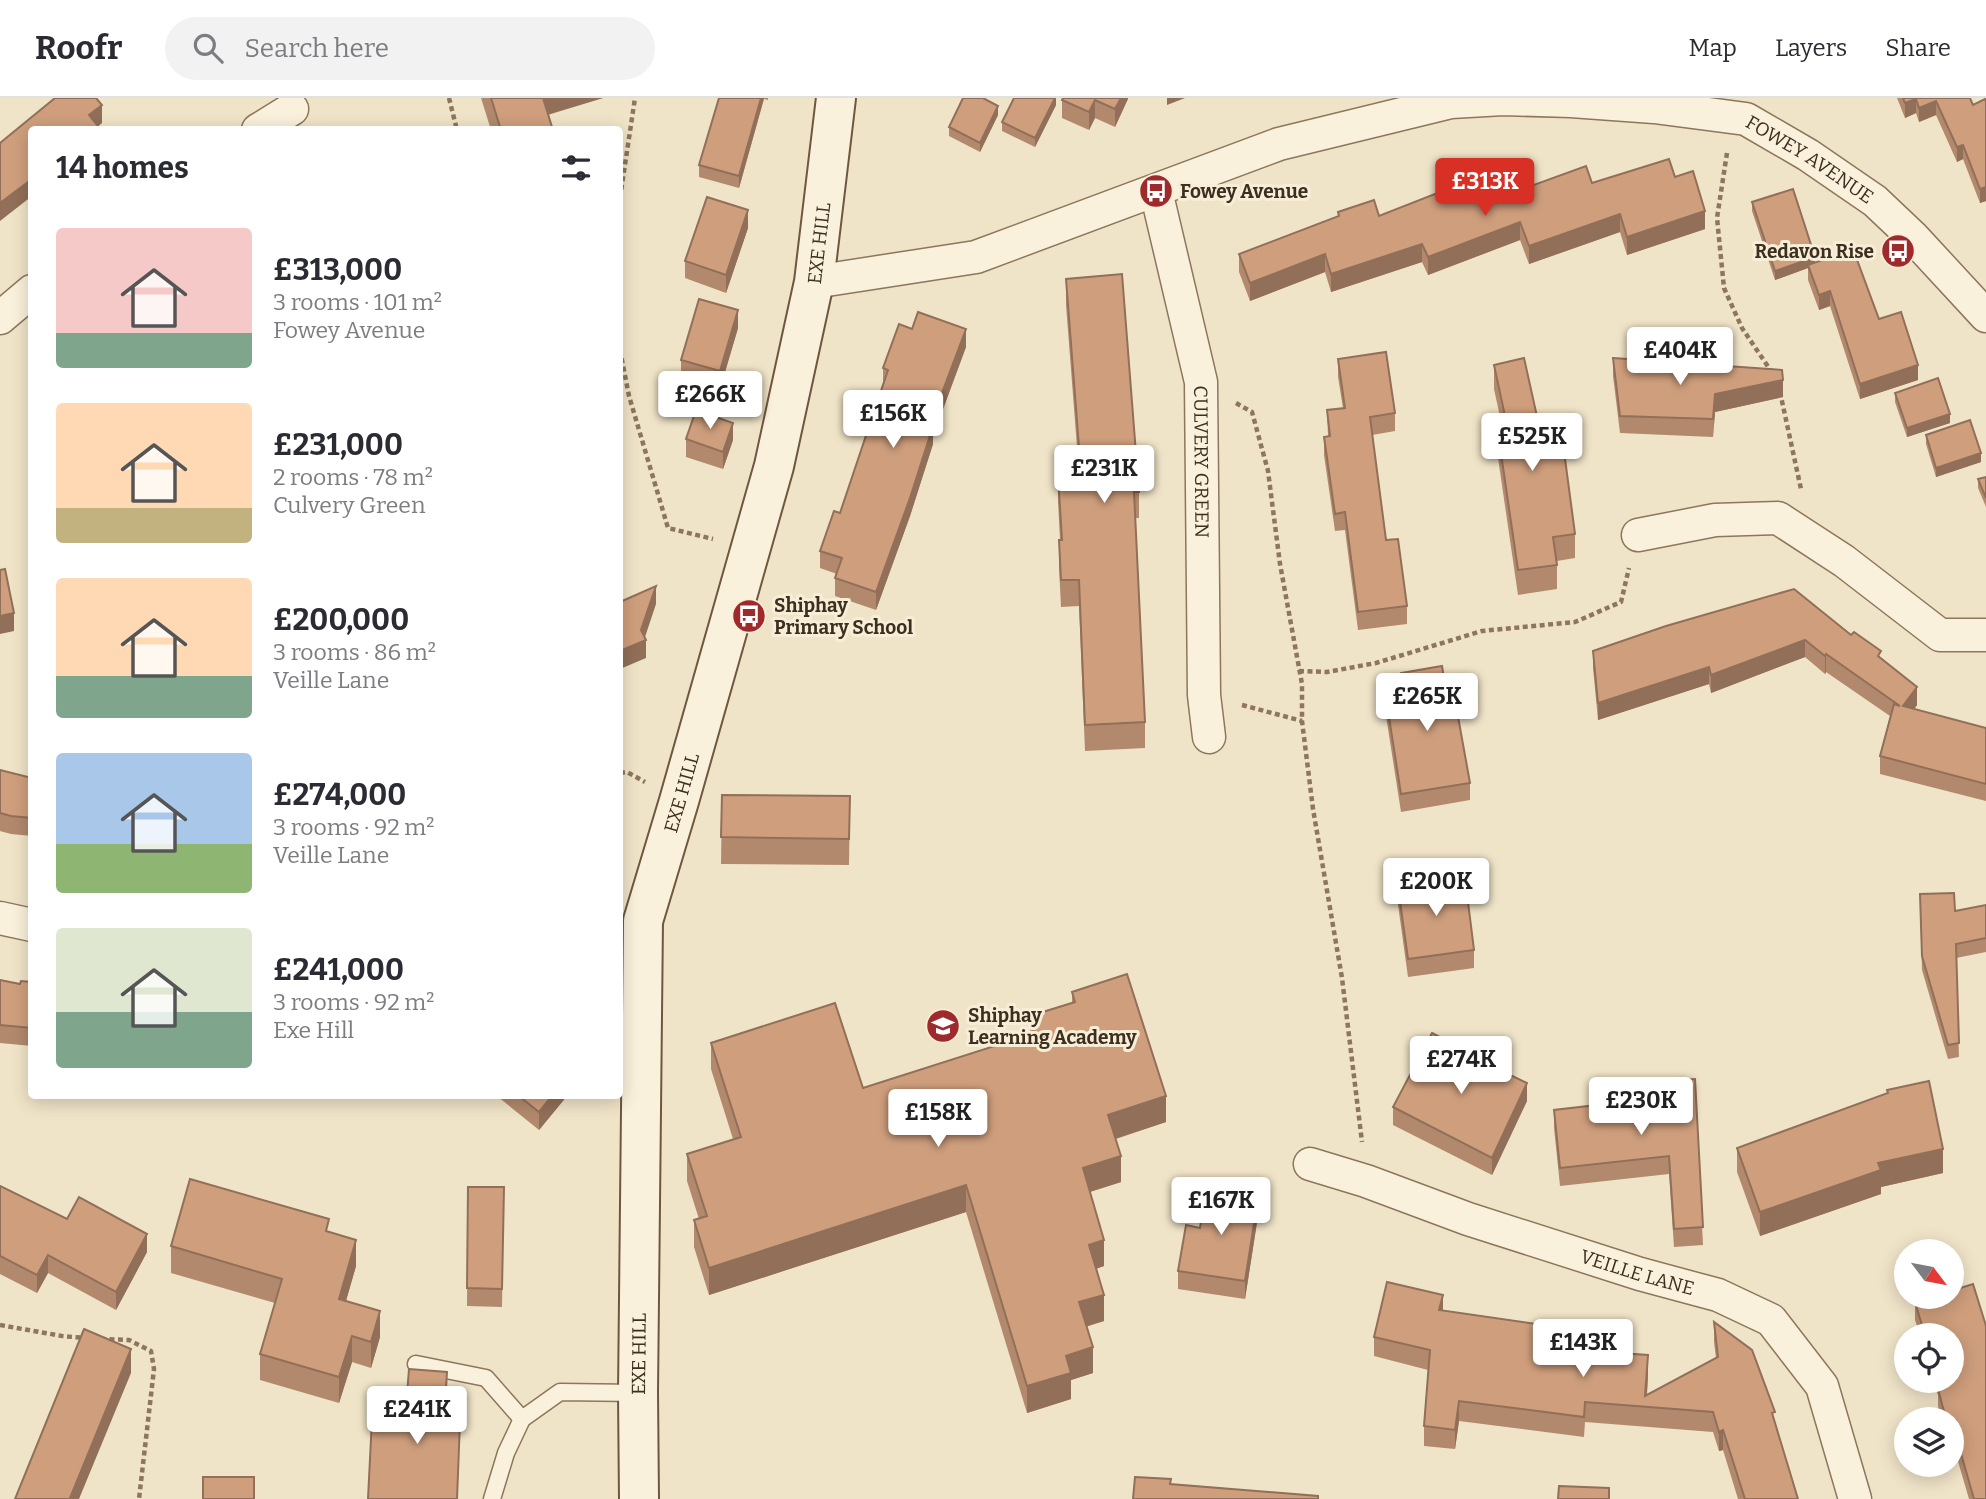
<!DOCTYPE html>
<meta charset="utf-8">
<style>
body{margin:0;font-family:Bitter,serif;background:#f2f2f3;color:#2b2b33;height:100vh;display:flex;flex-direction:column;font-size:26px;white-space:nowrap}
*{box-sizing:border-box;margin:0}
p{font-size:23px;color:#7c7c81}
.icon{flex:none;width:38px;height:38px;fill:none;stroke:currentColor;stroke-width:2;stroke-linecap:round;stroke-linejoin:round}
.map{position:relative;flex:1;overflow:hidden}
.panel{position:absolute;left:28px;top:28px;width:595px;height:973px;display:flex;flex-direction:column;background:#fff;border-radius:7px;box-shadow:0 4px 18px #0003}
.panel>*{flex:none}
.needle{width:46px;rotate:122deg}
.buttons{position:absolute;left:1894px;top:1141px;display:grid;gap:14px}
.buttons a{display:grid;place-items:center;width:70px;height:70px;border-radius:50%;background:#fff;box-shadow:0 4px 18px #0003;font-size:35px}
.price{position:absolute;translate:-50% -60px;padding:0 16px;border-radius:7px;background:#fff;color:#222;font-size:23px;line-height:46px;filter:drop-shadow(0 2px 4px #0008)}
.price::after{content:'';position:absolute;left:50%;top:42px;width:21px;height:16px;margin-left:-10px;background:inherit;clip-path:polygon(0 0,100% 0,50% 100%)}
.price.current{background:#d93025;color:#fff}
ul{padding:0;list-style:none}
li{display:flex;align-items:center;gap:21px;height:175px;padding:0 28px}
li span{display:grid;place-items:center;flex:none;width:196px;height:140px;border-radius:7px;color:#555}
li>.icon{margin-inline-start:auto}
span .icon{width:84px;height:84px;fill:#fffc;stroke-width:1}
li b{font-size:30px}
h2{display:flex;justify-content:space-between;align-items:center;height:84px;padding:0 28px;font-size:30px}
header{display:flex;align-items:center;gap:42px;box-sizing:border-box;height:98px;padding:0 35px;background:#fff;border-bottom:2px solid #e1e1e2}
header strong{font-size:33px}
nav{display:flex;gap:38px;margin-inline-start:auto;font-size:24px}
.search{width:490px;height:63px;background:#f2f2f3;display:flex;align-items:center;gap:18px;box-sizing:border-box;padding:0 24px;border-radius:38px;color:#7c7c81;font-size:26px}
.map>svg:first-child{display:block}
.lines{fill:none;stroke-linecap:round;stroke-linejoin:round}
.lane-casing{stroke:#8d765c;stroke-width:19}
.street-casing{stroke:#8d765c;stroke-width:35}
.secondary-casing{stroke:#6f573f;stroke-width:42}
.path{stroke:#8d765c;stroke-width:4.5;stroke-dasharray:5 3.5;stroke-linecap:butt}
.lane{stroke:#faf1dc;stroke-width:16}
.street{stroke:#faf1dc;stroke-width:32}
.secondary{stroke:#faf1dc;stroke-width:38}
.wall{fill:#b2896c}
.shaded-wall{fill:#916f58}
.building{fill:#cf9f7d;stroke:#916f58;stroke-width:2}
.labels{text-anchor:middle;stroke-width:6;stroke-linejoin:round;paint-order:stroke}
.street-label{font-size:19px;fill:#3d2e20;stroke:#f7eed8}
.poi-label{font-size:19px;font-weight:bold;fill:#3d2e20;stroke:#f7eed8;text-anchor:start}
</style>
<header>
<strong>Roofr</strong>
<div class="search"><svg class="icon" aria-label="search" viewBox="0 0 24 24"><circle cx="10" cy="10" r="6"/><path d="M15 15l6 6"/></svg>Search here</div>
<nav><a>Map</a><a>Layers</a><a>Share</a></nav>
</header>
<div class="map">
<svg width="1986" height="1401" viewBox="0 0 1986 1401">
<rect width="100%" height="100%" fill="#f0e4c8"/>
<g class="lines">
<g class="lane-casing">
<g id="lane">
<path d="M416,1266L486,1280L522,1321"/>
<path d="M492,1401L506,1355L522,1321L560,1294L638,1295"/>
</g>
</g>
<g class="street-casing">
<g id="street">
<path d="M258,32L292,11"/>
<path id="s1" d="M1156,93L1201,284L1204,597L1209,639"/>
<path id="s2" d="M814,184L976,159L1279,46L1451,4L1503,1L1571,3L1654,9L1746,21L1808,57L1875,103L1913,139L1986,218"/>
<path d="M0,220L32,193"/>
<path d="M1638,437L1715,422L1778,420L1844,463L1940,537H1986"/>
<path d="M0,820L32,827"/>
<path id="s3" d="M1310,1066L1366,1083L1468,1121L1640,1176L1718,1197L1771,1222L1822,1288L1855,1401"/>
</g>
</g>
<g class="secondary-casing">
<g id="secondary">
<path id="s4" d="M639,1401L638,1295L643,823L679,703L774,368L814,184L836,0"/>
</g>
</g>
<g class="path">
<path d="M449,0L457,32"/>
<path d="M1727,55L1717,120L1724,190L1742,230L1771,273"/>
<path d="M620,100L635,0"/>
<path d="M620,252L629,298L668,430L713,441"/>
<path d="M1780,294L1801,391"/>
<path d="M1236,305L1252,314L1268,373L1280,466L1302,586V623L1313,711L1342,880L1362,1044"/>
<path d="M1299,573L1327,574L1376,565L1482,533L1575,524L1621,504L1629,470"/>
<path d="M1242,607L1302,623"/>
<path d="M620,675L627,674L645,684"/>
<path d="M0,1227L62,1238L85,1240"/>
<path d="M101,1241L129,1242L151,1253L154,1271L139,1401"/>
</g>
<use href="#lane" class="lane"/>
<use href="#street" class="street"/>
<use href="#secondary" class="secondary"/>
</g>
<g class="wall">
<path d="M481,0H603L548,17L552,32H491Z"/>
<path d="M719,0H768V2L764,1L739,90L699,79V67Z"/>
<path d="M1056,0V7L1035,49L1002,33V24Z"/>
<path d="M1128,0L1115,29L1095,20L1089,32L1062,20V2Z"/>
<path d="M1897,0H1970L1973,7L1986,4V103L1980,105L1963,61L1957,64L1936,17L1919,24L1916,15L1905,20Z"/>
<path d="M998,17L980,54L949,38V29Z"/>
<path d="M1675,79L1705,131L1627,157L1620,134L1529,166L1520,142L1428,177L1422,164L1331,194L1325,174L1250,203L1239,174V156L1338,118V114L1379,118L1475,100L1495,101L1592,85Z"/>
<path d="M1752,104L1815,165L1879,221L1918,282L1860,301L1830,208L1819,212L1808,182V170L1775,182L1752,113Z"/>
<path d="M748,130L726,195L685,180V163Z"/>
<path d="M1066,181L1139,394V420H1135L1145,624V650L1085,653L1079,508L1061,509L1059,469V442H1060L1058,403V377L1079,375L1066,207Z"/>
<path d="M738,230L720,291L681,280V262Z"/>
<path d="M966,249L933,338V346L910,418L876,512L835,498V480L837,476L820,470V453L840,415L883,285V270Z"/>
<path d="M1613,260L1783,299L1715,314L1713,339L1620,335L1613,278Z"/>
<path d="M1338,261L1395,315V333L1372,337L1386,442L1407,508V526L1358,532L1345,432L1335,433L1324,357V339L1328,338L1327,312L1343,310L1338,279Z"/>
<path d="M1494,267L1542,341L1575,436V460L1557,463V491L1518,497L1497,353V328H1502L1494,291Z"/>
<path d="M1895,295L1950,325L1907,339L1895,304Z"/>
<path d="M1926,337L1981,364L1936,379L1926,346Z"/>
<path d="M686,341L733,342L723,371L686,359Z"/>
<path d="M1986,379V409L1978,390V381Z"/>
<path d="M1794,491L1881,560L1917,607L1914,611L1986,630V703L1880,676V658L1890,618L1826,574L1825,576L1805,559L1711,595L1709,586L1598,622L1593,570V553Z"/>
<path d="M1401,575L1446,592L1470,685V702L1401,714L1386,618V600L1402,597Z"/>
<path d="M0,672L32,680V738L11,736L0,733Z"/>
<path d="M722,697L850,698L849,767L721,766Z"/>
<path d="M1398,789L1474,852V870L1408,879L1398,807Z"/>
<path d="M1986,807V854L1956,860L1959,959L1948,961L1922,872L1920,810L1955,813Z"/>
<path d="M0,882L20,886L32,884V948L0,945Z"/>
<path d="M1072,894L1166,1024L1116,1041L1121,1084L1090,1094L1104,1168L1096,1171L1104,1223L1086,1228L1093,1275L1071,1282V1301L1027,1315L966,1114L709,1197L694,1149V1122L699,1121L687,1083V1056L733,1041L711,971V945L863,990L1030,936V918L1072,905Z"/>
<path d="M1470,957L1527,1003L1492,1077L1393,1027V1009Z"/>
<path d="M1695,981L1703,1147L1674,1149L1669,1076L1560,1088L1554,1030V1012L1612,1005V986Z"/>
<path d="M1887,992L1943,1075L1881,1089V1096L1760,1138L1737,1074V1050L1887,995Z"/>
<path d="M497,998H567L539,1032Z"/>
<path d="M0,1088L67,1121L147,1154L116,1212L48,1175L37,1195L0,1176Z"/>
<path d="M468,1089H504L502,1209L467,1208Z"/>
<path d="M1258,1118L1245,1201L1178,1191V1173L1200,1130Z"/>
<path d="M329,1134L356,1168L346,1203L380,1239L371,1270L352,1264L339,1305L260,1282V1256L275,1205L171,1175V1148Z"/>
<path d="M1973,1186L1986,1228V1401H1969L1955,1353L1951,1354V1321H1941L1938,1308V1297L1933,1283H1951V1237H1920L1915,1222V1204L1932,1199H1951V1193Z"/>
<path d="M1443,1212L1593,1253L1648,1277L1647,1297L1716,1260L1714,1244V1224L1775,1325L1798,1401H1738L1723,1352L1719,1353L1713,1334L1585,1324L1584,1339L1459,1323L1455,1351L1424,1348V1328L1428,1272L1374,1258V1239Z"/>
</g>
<g class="shaded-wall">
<path d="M539,0H603L539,19Z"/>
<path d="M761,0H764L739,90V78Z"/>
<path d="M1055,0H1056V7L1035,49V40Z"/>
<path d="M1121,0H1128V1L1115,29V11Z"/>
<path d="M1167,0H1185L1167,7Z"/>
<path d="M1916,1V15L1905,20V5Z"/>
<path d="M1095,2V20L1089,32V14Z"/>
<path d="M1936,3V17L1919,24V10Z"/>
<path d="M102,7V25L94,32L89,17Z"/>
<path d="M998,8V17L980,54V45Z"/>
<path d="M1963,47V61L1957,64V49Z"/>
<path d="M32,81V98L0,123V105Z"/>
<path d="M1986,89V103L1980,105V91Z"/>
<path d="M748,112V130L726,195V177Z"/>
<path d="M1705,113V131L1627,157V139Z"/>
<path d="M1620,116V134L1529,166V148Z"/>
<path d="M1520,124V142L1428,177V159Z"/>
<path d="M1422,146V164L1331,194V176Z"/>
<path d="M1325,156V174L1250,203V185Z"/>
<path d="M1815,159V168L1808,167V170L1775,182V173Z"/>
<path d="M1830,193V208L1819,212V197Z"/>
<path d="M738,212V230L720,291V273Z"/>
<path d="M966,231V249L933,338V346L910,418L876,512V494L930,327Z"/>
<path d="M1918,267V282L1860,301V286Z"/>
<path d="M1783,282V299L1715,314L1713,339L1715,296Z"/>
<path d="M1950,316V325L1907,339V330Z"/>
<path d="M733,325V342L723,371V354Z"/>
<path d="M1981,355V364L1936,379V370Z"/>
<path d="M656,488V506L644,542H646V560L620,571V553L641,532Z"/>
<path d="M14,515V533L0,536V518Z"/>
<path d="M1805,542V559L1711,595V577Z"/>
<path d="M1826,556V574L1825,576V558Z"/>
<path d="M1709,569V586L1598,622V605Z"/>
<path d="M1917,589V607L1903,626V608Z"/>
<path d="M1527,985V1003L1492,1077V1060Z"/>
<path d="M552,998H567L539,1032V1014Z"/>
<path d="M1166,998V1024L1108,1043V1017Z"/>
<path d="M1943,1051V1075L1881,1089V1096L1760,1138V1114L1878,1065Z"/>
<path d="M1121,1058V1084L1083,1096V1070Z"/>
<path d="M966,1087V1114L709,1197V1170Z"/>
<path d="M1258,1100V1118L1245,1201V1183Z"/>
<path d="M147,1136V1154L116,1212V1194Z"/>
<path d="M356,1142V1168L339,1227V1201Z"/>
<path d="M1104,1142V1168L1089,1173V1147Z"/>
<path d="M48,1157V1175L37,1195V1177Z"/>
<path d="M1104,1197V1223L1079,1231V1204Z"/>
<path d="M1443,1197V1216L1439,1212Z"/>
<path d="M380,1213V1239L371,1270V1244Z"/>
<path d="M1593,1234V1254L1590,1253Z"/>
<path d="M352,1238V1264L339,1305V1279Z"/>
<path d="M1093,1249V1275L1071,1282V1301L1027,1315V1288L1066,1258Z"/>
<path d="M131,1251V1275L79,1401H70Z"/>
<path d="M1648,1257V1277L1646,1309L1645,1298Z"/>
<path d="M447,1274V1297L444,1345V1323Z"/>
<path d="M1459,1303V1323L1455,1351V1332Z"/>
<path d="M1723,1332V1352L1719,1353V1334Z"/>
<path d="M1955,1335V1353L1951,1354V1337Z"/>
</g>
<g class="building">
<path d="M55,0H96L102,7L89,17L98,28L94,32H32V81L0,105V45Z"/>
<path d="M491,0H543L552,29L551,32H501Z"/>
<path d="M719,0H761L739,78L699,67Z"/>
<path d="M963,0H983L998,8L980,45L949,29Z"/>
<path d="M1014,0H1055L1035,40L1002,24Z"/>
<path d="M1063,0H1121L1115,11L1095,2L1089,14L1062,2Z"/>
<path d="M1903,0H1970L1973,7L1985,1L1986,4V89L1980,91L1963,47L1957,49L1936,3L1919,10L1916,1L1905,5Z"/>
<path d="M1669,61L1675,79L1693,73L1705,113L1627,139L1620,116L1529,148L1520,124L1428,159L1422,146L1331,176L1325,156L1250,185L1239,156L1339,118L1338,114L1374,102L1379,118L1468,83L1475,100L1492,93L1495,101L1586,68L1592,85Z"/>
<path d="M1793,91L1815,159L1775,173L1752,104Z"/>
<path d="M707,99L748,112L726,177L685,163Z"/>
<path d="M1853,151L1879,221L1901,214L1918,267L1860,286L1830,193L1819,197L1808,167Z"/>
<path d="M1122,176L1139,394H1134L1145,624L1085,627L1079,482H1061L1059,442H1062L1058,377L1081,375L1066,181Z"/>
<path d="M699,201L738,212L720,273L681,262Z"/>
<path d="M918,214L966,231L930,327L933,328L910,400L876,494L835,480L842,460L820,453L834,413L840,415L888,272L883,270L899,226L912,231Z"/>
<path d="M1386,254L1395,315L1370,319L1386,442L1398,441L1407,508L1358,514L1345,414L1335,416L1324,339L1330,338L1327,312L1345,310L1338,261Z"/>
<path d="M1524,260L1542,341L1562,338L1575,436L1553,439L1557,467L1518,472L1497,328L1507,327L1494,267Z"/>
<path d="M1613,260L1782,272L1783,282L1715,296L1713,321L1620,318Z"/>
<path d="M1938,280L1950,316L1907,330L1895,295Z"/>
<path d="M696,312L733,325L723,354L686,341Z"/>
<path d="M1970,322L1981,355L1936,370L1926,337Z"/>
<path d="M1986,379V400L1978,381Z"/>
<path d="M5,471L14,515L0,518V472Z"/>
<path d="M656,488L641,532L646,542L620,553V504Z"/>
<path d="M1794,491L1851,537L1854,534L1881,553L1878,558L1917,589L1903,608L1986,630V686L1880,658L1894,606L1900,608L1826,556L1825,558L1805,542L1711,577L1709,569L1598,605L1593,553L1666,528Z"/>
<path d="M1442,568L1446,592L1453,591L1470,685L1401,696L1386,600L1405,596L1401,575Z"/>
<path d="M0,672L32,680V720L11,718L0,715Z"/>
<path d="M722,697L850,698L849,741L721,739Z"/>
<path d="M1465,780L1474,852L1408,861L1398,789Z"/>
<path d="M1954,795L1955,813L1986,807V840L1956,846L1959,945L1948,947L1922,858L1920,796Z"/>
<path d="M1127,876L1166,998L1108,1017L1121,1058L1083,1070L1104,1142L1089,1147L1104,1197L1079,1204L1093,1249L1066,1258L1071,1275L1027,1288L966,1087L709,1170L694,1122L707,1118L687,1056L741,1039L711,945L835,905L863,990L1035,935L1030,918L1075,904L1072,894Z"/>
<path d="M0,882L20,886L21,883L32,884V930L0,927Z"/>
<path d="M1432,935L1470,955L1469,957L1527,985L1492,1060L1393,1009Z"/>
<path d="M1695,981L1703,1129L1674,1131L1669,1058L1560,1070L1554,1012L1614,1005L1612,986Z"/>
<path d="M1929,983L1943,1051L1878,1065L1881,1072L1760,1114L1737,1050L1888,995L1887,992Z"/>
<path d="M519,998H552L539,1014Z"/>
<path d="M190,1081L329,1121L326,1133L356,1142L339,1201L380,1213L371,1244L352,1238L339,1279L260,1256L282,1181L171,1148Z"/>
<path d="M0,1088L67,1121L79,1099L147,1136L116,1194L48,1157L37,1177L0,1158Z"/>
<path d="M468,1089H504L502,1191L467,1190Z"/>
<path d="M1206,1092L1258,1100L1245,1183L1178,1173L1186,1127L1200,1130Z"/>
<path d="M1387,1184L1443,1197L1439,1212L1593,1234L1590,1253L1648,1257L1645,1298L1718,1259L1714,1224L1752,1252L1775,1314L1772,1315L1798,1401H1745L1723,1332L1719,1334L1713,1314L1585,1304L1584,1319L1459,1303L1455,1332L1424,1328L1430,1252L1374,1239Z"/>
<path d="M1973,1186L1986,1228V1401H1974L1955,1335L1951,1337V1321H1946L1938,1291L1941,1290L1939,1283H1951V1237H1925L1915,1204L1932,1199H1951V1193Z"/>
<path d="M84,1231L131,1251L70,1400L72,1401H15Z"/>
<path d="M409,1271L447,1274L444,1323H460L457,1401H368L372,1321L405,1322Z"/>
<rect x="203" y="1379" width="51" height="22"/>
<path d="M1135,1379L1171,1381L1170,1386L1318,1398V1401H1133Z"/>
<path d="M1559,1388L1609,1390V1401H1558Z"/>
</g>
<defs>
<g id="bus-disc" transform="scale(1.75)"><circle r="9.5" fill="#9e2a2b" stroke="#f7eed8"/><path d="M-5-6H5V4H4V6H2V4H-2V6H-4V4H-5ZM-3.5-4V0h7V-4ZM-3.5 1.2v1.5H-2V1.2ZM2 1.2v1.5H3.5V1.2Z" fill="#fff"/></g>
<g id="school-disc" transform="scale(1.75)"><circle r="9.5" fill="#9e2a2b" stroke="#f7eed8"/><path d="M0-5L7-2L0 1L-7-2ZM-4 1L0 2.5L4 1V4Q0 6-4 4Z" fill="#fff"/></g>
</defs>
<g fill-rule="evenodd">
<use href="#bus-disc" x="1156" y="93"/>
<use href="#bus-disc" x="1898" y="153"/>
<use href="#bus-disc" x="749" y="518"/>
<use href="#school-disc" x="943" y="928"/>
</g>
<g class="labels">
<g class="street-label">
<text dy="7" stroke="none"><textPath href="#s2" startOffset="1036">FOWEY AVENUE</textPath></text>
<text dy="7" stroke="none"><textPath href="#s4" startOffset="1279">EXE HILL</textPath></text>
<text dy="7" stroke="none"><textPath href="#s1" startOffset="276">CULVERY GREEN</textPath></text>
<text dy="7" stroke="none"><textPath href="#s4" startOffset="712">EXE HILL</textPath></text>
<text dy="7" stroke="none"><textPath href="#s3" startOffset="345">VEILLE LANE</textPath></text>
<text dy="7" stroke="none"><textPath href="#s4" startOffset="145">EXE HILL</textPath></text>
</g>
<g class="poi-label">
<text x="1180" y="100">Fowey Avenue</text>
<text x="1874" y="160" text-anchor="end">Redavon Rise</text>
<text x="774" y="514">Shiphay<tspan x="774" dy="22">Primary School</tspan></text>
<text x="968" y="924">Shiphay<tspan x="968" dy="22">Learning Academy</tspan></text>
</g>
</g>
</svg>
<div class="buttons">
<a><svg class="needle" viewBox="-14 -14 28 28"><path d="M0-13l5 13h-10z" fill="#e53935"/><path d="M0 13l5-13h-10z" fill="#7c7c81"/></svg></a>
<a><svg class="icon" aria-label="locate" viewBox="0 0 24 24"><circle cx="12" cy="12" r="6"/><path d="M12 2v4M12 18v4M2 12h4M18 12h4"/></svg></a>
<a><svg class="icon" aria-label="layers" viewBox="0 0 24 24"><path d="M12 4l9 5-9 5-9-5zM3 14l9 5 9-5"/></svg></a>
</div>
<b class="price current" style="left:1485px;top:120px">£313K</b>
<b class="price" style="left:1680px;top:289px">£404K</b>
<b class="price" style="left:710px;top:333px">£266K</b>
<b class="price" style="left:893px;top:352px">£156K</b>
<b class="price" style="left:1532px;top:375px">£525K</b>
<b class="price" style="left:1104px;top:407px">£231K</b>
<b class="price" style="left:1427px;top:635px">£265K</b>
<b class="price" style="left:1436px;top:820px">£200K</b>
<b class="price" style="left:1461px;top:998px">£274K</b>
<b class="price" style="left:1641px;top:1039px">£230K</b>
<b class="price" style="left:938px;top:1051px">£158K</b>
<b class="price" style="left:1221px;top:1139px">£167K</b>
<b class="price" style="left:1583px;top:1281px">£143K</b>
<b class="price" style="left:417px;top:1348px">£241K</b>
<section class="panel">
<h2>14 homes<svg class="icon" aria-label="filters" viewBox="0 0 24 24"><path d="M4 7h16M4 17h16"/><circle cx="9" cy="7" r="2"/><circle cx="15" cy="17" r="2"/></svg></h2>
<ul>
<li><span style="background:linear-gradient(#f6c9c9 75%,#7fa58c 0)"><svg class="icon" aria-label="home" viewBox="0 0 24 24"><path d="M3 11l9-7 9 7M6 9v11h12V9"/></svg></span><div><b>£313,000</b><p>3 rooms · 101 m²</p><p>Fowey Avenue</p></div></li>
<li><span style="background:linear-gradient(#ffd9b3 75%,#c2b280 0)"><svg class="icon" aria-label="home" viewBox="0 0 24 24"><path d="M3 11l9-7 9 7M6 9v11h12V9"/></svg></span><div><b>£231,000</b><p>2 rooms · 78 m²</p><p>Culvery Green</p></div></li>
<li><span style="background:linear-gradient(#ffd9b3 70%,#7fa58c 0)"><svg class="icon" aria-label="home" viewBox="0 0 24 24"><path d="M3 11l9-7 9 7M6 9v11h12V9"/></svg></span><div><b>£200,000</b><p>3 rooms · 86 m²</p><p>Veille Lane</p></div></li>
<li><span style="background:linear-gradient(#a9c7e8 65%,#8fb573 0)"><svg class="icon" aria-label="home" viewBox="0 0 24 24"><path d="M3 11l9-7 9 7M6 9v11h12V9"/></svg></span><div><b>£274,000</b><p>3 rooms · 92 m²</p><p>Veille Lane</p></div></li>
<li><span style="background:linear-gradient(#dfe7d0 60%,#7fa58c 0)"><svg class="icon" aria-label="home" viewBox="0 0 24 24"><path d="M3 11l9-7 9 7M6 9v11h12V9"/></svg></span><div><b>£241,000</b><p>3 rooms · 92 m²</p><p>Exe Hill</p></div></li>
</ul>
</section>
</div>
